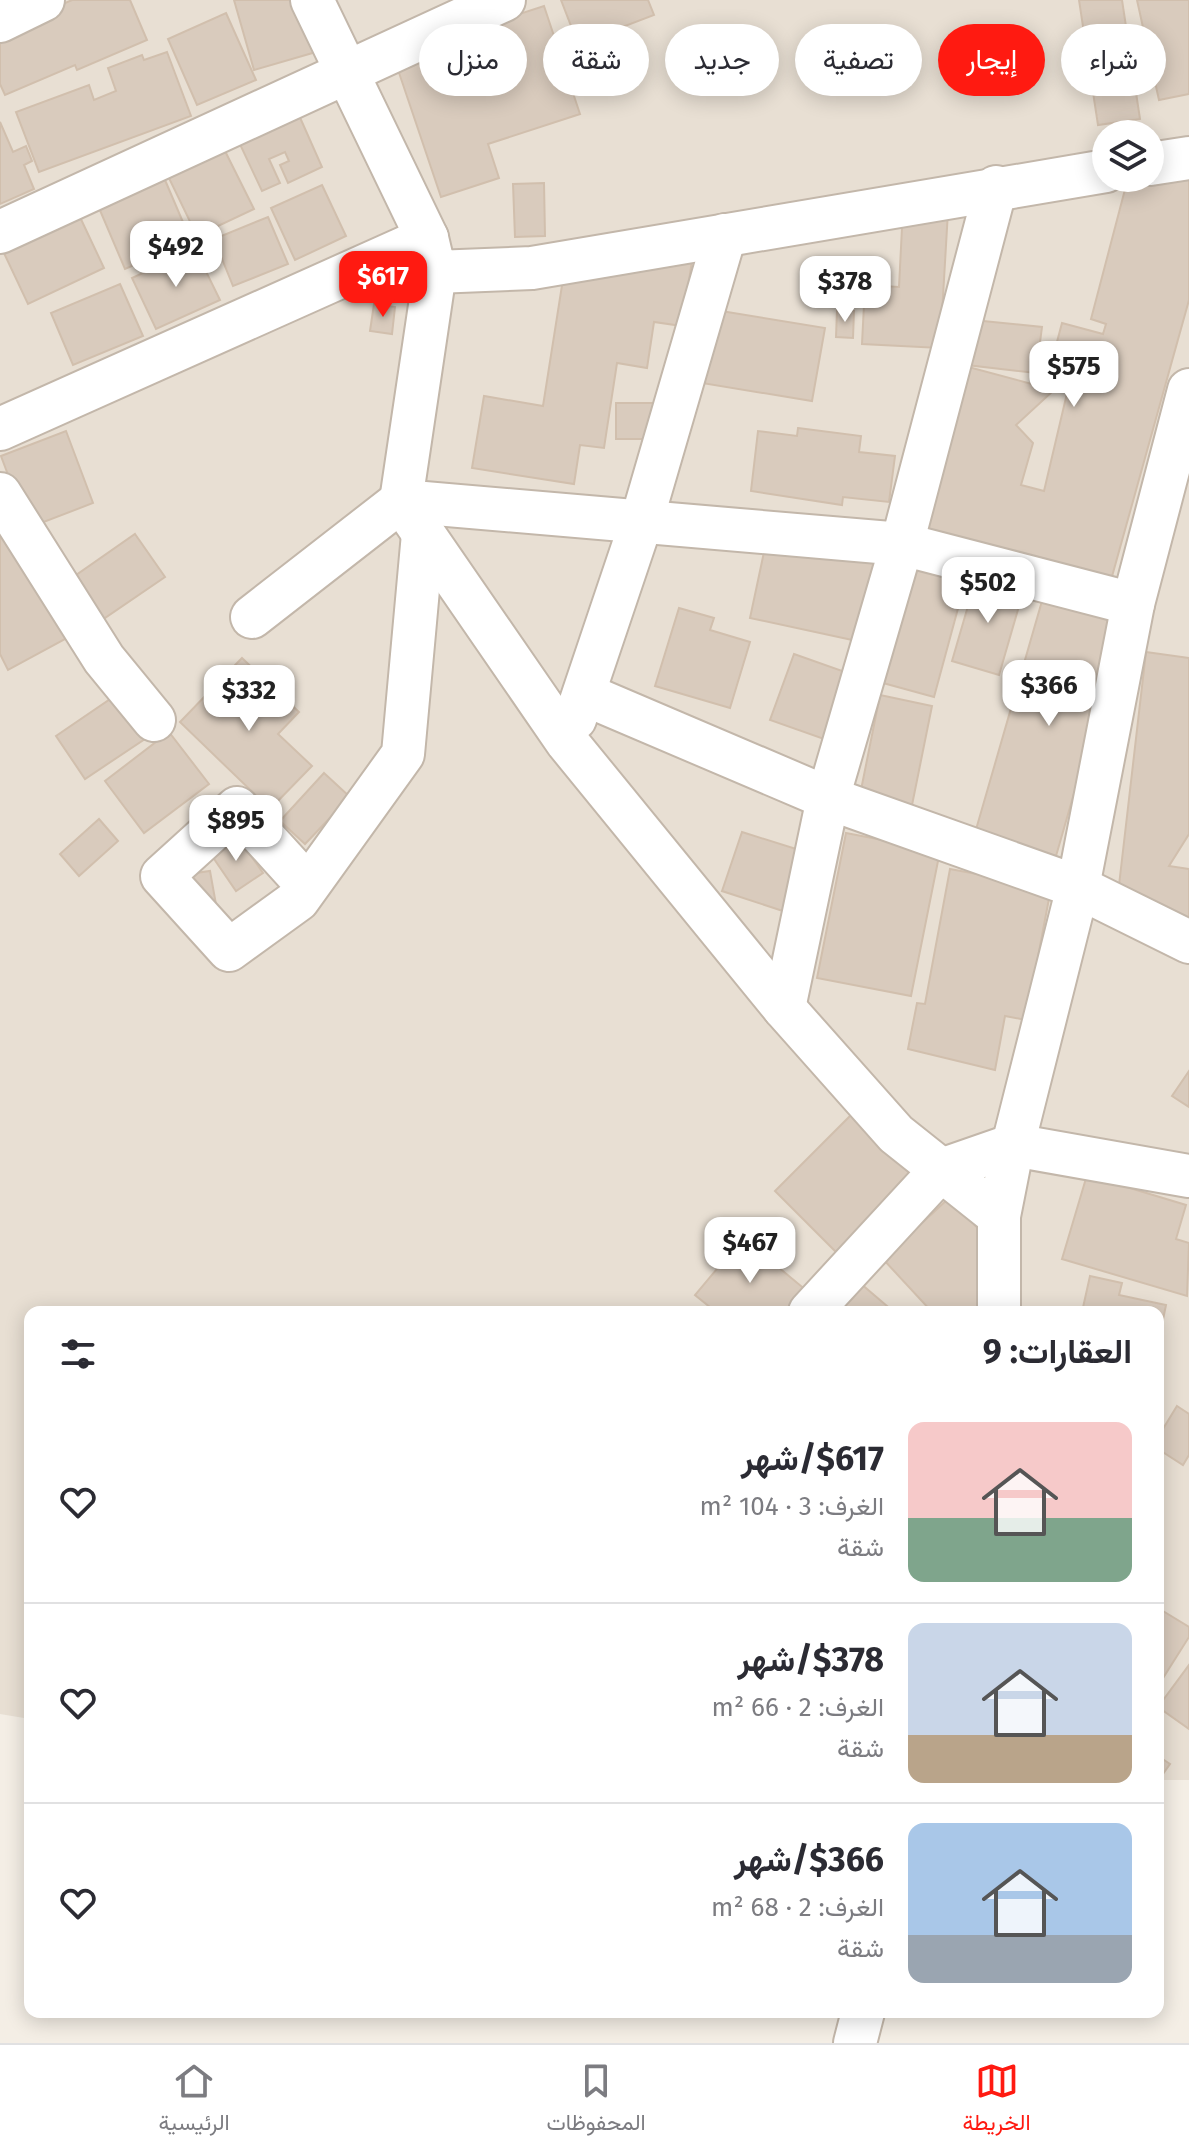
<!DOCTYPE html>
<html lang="ar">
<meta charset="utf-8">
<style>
body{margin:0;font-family:"Fira Sans",Vazirmatn,sans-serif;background:#f7f7f7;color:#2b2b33;direction:rtl;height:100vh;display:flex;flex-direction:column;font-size:30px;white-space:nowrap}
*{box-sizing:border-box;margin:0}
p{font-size:26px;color:#7c7c81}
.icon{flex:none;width:44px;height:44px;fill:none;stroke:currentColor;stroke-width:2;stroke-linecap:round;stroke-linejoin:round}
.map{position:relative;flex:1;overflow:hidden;direction:ltr}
.drawer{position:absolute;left:24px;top:1306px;width:1140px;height:712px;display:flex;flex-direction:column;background:#fff;border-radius:16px;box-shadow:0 4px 20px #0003;direction:rtl}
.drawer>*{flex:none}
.hud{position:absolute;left:24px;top:24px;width:1142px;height:72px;direction:rtl;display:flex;gap:16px}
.buttons{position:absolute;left:1092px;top:120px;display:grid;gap:16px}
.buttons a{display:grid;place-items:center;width:72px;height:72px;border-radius:50%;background:#fff;box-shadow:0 4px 20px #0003;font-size:40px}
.price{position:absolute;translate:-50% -68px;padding:0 18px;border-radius:16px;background:#fff;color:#222;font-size:26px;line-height:52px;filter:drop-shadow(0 2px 4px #0008)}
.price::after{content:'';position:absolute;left:50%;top:48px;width:24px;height:18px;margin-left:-12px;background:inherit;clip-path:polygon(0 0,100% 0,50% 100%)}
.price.active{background:#ff1a11;color:#fff}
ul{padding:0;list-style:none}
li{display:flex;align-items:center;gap:24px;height:200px;padding:0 32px}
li+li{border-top:2px solid #e1e1e2}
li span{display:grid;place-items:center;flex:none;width:224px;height:160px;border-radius:16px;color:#555}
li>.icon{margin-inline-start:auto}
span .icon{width:96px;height:96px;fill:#fffc;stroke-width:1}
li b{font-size:34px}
h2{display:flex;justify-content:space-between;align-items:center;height:96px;padding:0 32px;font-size:34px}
.chip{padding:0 28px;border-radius:36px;background:#fff;box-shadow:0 4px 20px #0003;font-size:28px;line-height:72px}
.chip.active{background:#ff1a11;color:#fff}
.tabs{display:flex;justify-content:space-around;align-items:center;height:112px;border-top:2px solid #e1e1e2;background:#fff;font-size:22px;color:#7c7c81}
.tabs a{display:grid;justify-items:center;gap:4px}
.tabs .active{color:#ff1a11}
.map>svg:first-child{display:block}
.residential{fill:#e8dfd3;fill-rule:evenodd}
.building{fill:#d9cbbd;stroke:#d1bfad;stroke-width:2}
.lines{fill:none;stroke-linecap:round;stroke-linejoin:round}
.street-casing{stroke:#c3b7aa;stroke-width:46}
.street{stroke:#fff;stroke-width:42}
</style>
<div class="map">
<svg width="1189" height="2043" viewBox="0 0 1189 2043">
<rect width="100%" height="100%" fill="#f4eee5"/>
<path class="residential" d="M0,0H1189V1780H1158V1312H30V1719L0,1714ZM1106,134H1150V178H1106Z"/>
<g class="building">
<path d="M72,0H130L147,40L77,70L75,65L5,95L0,84V31Z"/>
<path d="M234,0H301L316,52L254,70Z"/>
<path d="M561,0H648L654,15L578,44Z"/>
<path d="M1079,0H1122L1140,119L1098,125Z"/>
<path d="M1137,0H1189V94L1159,100Z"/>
<path d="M544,6L580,114L488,144L499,178L441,197L393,55Z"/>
<path d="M226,13L256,80L197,105L168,39Z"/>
<path d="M167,52L191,116L39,172L16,112L89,85L94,100L116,91L108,68L142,55L144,60Z"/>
<path d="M298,113L322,167L288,183L280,165L289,161L285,152L269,159L280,183L262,191L238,140Z"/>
<path d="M0,122L13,152L26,146L32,161L24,165L34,189L0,204Z"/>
<path d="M223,147L254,209L197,236L167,174Z"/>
<path d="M1150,170L1189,180V300L1111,580L919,539L961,365L1054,390L1016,425L1033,443L1021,485L1044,491L1068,389L1046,383L1062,323L1103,334L1106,324L1091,319L1128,178H1150Z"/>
<path d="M165,180L191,241L125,269L99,208Z"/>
<path d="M544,183L545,236L515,237L513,184Z"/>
<path d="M322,185L346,236L295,260L271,208Z"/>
<path d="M903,208L948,211L940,348L862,344L865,285L899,287Z"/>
<path d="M79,215L104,268L28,304L3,251Z"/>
<path d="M268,217L288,264L233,286L214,239Z"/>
<path d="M195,249L220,300L156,329L132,278Z"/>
<path d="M566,260L692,261L682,326L654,322L647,368L617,363L604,448L580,445L574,484L472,468L484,396L543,406Z"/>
<path d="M120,284L143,336L73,365L51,313Z"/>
<path d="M374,304L395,307L392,334L370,331Z"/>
<path d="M715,310L825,328L812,401L702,383Z"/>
<path d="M837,310L854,311L853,338L836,337Z"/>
<path d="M973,320L1042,327L1036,373L967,365Z"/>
<rect x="616" y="403" width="38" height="36"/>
<path d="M798,428L861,436L859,452L895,456L889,502L843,497L842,505L751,491L758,431L797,436Z"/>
<path d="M66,431L93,503L28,528L1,456Z"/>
<path d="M0,525L80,631L8,670L0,654Z"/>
<path d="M135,534L165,577L99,622L69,580Z"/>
<path d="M767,538L875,562L857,641L750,618Z"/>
<path d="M914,565L966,579L934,697L883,683Z"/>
<path d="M977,575L1024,589L999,675L952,661Z"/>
<path d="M1042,601L1123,623L1056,856L975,833Z"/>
<path d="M679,608L714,618L710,630L750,642L730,708L655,686Z"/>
<path d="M1146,652L1189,658V834L1169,866L1189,869V921L1118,894Z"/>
<path d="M794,654L848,673L824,739L770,720Z"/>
<path d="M242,658L299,712L278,734L312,766L270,809L180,722Z"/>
<path d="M125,689L154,733L85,779L56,736Z"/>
<path d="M880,695L932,706L911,810L859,800Z"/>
<path d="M169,732L209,784L144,833L105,781Z"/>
<path d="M324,773L350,797L305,844L280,821Z"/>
<path d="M99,819L118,841L79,876L60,854Z"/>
<path d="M742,832L815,855L795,915L722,891Z"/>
<path d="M846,833L940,851L911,996L817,978Z"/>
<path d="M236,834L263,873L236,891L210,853Z"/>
<path d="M950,869L1051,888L1026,1020L1005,1016L995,1070L908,1049L917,1003L925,1004Z"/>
<path d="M210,871L217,910L182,875Z"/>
<path d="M1189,1071V1107L1172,1096Z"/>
<path d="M855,1111L916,1172L836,1252L775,1191Z"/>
<path d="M1087,1175L1186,1205L1176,1239L1189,1243L1187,1296L1062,1259Z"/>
<path d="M949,1198L1007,1259L978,1285L994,1303L984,1312H932L883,1259Z"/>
<path d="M743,1238L807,1291L789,1312H716L695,1295Z"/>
<path d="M1090,1276L1122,1283L1119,1295L1166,1305L1158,1344V1312H1082Z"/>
<path d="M860,1283L894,1312H835Z"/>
<path d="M1177,1406L1189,1414V1455L1183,1465L1158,1449V1437Z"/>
<path d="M1158,1608L1189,1627V1637L1158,1686Z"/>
<path d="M1189,1665V1729L1158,1707Z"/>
<path d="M1158,1756L1170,1764L1158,1781Z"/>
</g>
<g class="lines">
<g class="street-casing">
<g id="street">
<path d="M312,0L427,238"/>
<path d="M0,21L43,0"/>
<path d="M1150,164L1189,158"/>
<path d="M0,232L504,0"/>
<path d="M435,272L401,501L567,742L784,1008L896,1134L999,1216L1013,1145L1078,887L1133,604L1189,390"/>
<path d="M0,429L427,238L435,272L532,268L1106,171"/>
<path d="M0,494L104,659L154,720"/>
<path d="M252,617L401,501L902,544L1133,604"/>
<path d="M584,694L828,798L1078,887L1189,942"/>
<path d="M575,719L641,523L725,235"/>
<path d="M308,886L237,808L162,876L229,950L298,900L403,754L423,534"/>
<path d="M784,1008L828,798L902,544L996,187"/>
<path d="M999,1216V1312"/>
<path d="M810,1312L941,1170L1013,1145L1189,1176"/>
<path d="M855,2043L863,2012"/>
</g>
</g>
<use href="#street" class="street"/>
</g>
</svg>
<div class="buttons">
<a><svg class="icon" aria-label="layers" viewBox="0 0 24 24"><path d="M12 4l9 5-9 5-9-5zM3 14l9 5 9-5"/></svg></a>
</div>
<b class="price" style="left:176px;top:289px">$492</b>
<b class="price active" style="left:383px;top:319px">$617</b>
<b class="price" style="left:845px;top:324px">$378</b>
<b class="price" style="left:1074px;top:409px">$575</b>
<b class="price" style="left:988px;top:625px">$502</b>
<b class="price" style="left:1049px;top:728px">$366</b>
<b class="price" style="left:249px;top:733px">$332</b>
<b class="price" style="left:236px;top:863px">$895</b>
<b class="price" style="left:750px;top:1285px">$467</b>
<div class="hud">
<a class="chip">شراء</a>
<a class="chip active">إيجار</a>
<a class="chip">تصفية</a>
<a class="chip">جديد</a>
<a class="chip">شقة</a>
<a class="chip">منزل</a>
</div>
<section class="drawer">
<h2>العقارات: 9<svg class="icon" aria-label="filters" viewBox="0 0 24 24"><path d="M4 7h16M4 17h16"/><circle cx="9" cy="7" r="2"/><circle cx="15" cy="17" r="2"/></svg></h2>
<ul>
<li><span style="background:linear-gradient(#f6c9c9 60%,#7fa58c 0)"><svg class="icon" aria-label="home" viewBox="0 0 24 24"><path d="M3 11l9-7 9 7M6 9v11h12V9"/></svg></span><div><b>$617/شهر</b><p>الغرف: 3 · 104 m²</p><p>شقة</p></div><svg class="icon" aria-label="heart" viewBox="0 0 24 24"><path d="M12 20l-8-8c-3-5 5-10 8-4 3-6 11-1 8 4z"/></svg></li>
<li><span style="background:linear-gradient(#c9d6e8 70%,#b9a48a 0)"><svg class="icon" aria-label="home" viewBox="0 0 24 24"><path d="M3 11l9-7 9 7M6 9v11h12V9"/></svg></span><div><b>$378/شهر</b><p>الغرف: 2 · 66 m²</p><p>شقة</p></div><svg class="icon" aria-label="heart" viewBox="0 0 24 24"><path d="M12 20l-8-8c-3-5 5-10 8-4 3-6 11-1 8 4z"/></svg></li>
<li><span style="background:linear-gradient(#a9c7e8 70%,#9aa5b1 0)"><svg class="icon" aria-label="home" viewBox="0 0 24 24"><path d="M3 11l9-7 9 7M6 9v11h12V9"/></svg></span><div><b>$366/شهر</b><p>الغرف: 2 · 68 m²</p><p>شقة</p></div><svg class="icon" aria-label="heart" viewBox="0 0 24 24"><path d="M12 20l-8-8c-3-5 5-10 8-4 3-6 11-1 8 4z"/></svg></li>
</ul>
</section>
</div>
<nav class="tabs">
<a class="active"><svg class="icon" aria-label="map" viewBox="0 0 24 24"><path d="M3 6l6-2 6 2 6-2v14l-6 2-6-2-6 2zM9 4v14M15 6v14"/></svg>الخريطة</a>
<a><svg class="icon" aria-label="saved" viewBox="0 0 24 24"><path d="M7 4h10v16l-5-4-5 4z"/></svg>المحفوظات</a>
<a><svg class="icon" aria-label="home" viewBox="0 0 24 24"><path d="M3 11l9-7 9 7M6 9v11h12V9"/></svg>الرئيسية</a>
</nav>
